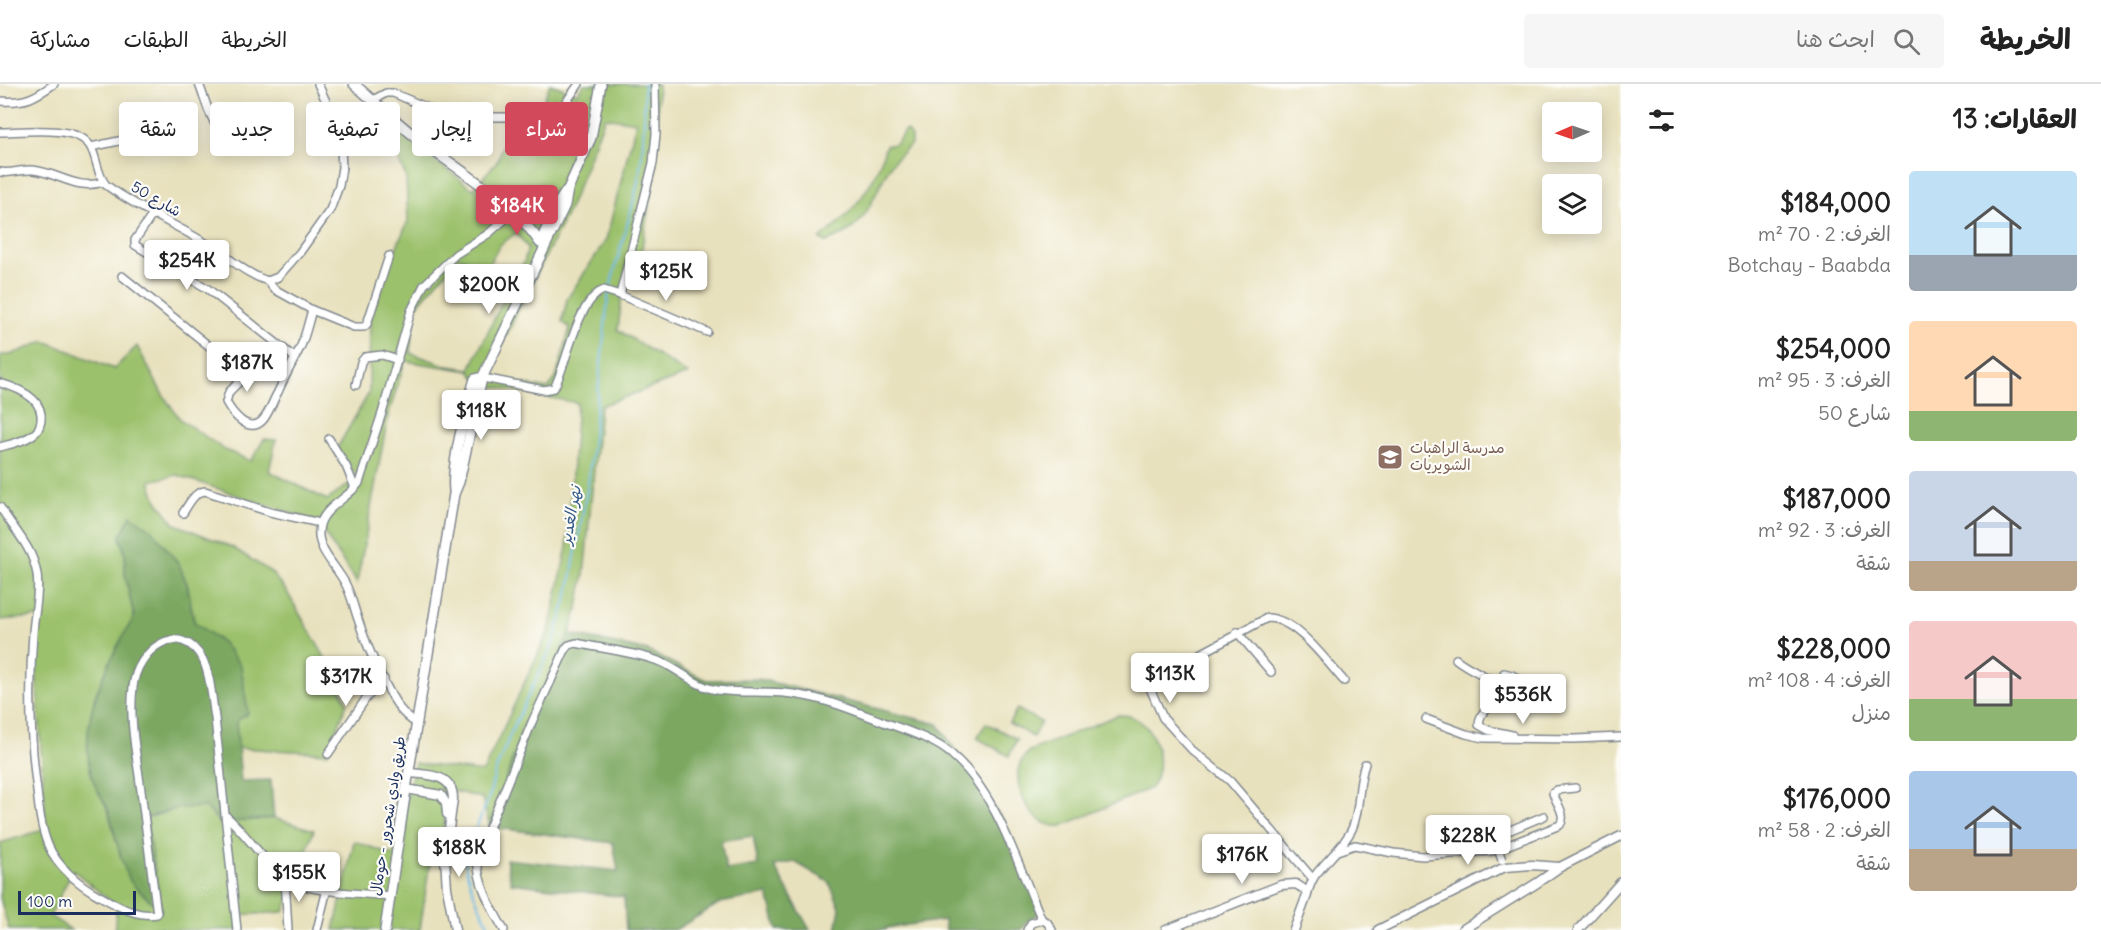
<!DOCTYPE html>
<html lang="ar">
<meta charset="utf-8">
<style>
body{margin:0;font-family:Delius,"Playpen Sans Arabic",sans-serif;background:#f6f6f6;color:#222;direction:rtl;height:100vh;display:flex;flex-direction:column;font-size:22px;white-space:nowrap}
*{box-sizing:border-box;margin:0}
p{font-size:20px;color:#767676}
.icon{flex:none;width:33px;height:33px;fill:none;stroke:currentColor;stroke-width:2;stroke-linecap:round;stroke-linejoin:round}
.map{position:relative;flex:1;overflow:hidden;direction:ltr}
.panel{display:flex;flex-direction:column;background:#fff;width:480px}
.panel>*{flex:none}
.hud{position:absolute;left:18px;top:18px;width:570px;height:54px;direction:rtl;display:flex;gap:12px}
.needle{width:39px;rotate:268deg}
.buttons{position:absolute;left:1542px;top:18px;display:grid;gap:12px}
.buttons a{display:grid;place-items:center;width:60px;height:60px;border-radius:6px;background:#fff;box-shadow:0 3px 15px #0003;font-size:30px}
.scale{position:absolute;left:18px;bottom:15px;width:118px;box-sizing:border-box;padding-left:6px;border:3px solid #1b2f5e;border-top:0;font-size:16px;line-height:21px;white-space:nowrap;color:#1b2f5e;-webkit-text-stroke:4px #fdfcf7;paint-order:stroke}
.price{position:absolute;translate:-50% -51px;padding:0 14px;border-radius:6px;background:#fff;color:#222;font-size:20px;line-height:39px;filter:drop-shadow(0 2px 3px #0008)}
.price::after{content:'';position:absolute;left:50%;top:36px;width:18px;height:14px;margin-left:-9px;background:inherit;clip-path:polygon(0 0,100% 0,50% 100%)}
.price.on{background:#d1495b;color:#fff}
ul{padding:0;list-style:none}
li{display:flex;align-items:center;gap:18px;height:150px;padding:0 24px}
li span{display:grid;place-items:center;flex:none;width:168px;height:120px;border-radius:6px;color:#555}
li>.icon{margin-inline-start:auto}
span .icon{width:72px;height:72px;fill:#fffc;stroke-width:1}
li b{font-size:26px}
h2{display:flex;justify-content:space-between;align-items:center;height:72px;padding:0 24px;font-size:26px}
.chip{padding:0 21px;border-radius:6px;background:#fff;box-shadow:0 3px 15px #0003;font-size:21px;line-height:54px}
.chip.on{background:#d1495b;color:#fff}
header{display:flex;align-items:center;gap:36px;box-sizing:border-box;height:84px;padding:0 30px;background:#fff;border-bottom:2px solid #e0e0e0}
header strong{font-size:28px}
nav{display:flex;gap:33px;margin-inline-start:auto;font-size:21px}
.search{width:420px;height:54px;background:#f6f6f6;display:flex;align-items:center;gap:15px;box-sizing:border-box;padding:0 21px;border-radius:6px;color:#767676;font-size:22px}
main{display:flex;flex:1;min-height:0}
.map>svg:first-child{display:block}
.green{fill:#9bc16c;stroke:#5b7865;stroke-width:1.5;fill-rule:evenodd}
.forest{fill:#7ca760;stroke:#4c6b5f;stroke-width:1.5;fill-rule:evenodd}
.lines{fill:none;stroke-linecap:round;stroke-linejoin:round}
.stream{stroke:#73bdeb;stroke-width:2}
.minor-casing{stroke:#82888e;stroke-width:10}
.tertiary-casing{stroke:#82888e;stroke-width:11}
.secondary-casing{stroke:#82888e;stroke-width:12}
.minor{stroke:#fff;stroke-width:7}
.tertiary{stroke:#fff;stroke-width:8}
.secondary{stroke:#fff;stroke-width:9}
.minor-bridge-casing{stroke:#82888e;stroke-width:10;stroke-linecap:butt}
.minor-bridge{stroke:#fff;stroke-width:7}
.labels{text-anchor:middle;stroke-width:4.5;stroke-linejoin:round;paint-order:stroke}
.street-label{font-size:15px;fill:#1b2f5e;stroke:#fdfcf7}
.education-label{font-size:15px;fill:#785e54;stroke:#fdfcf7;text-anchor:start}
.water-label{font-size:16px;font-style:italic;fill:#355a88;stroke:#fdfcf7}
</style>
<header>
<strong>الخريطة</strong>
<div class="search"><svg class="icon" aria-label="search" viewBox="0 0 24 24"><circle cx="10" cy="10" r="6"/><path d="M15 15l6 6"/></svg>ابحث هنا</div>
<nav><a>الخريطة</a><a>الطبقات</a><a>مشاركة</a></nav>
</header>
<main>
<section class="panel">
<h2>العقارات: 13<svg class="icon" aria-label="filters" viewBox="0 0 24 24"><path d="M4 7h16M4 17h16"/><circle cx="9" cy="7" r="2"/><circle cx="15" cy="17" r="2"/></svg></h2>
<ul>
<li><span style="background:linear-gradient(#bfe0f5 70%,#9aa5b1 0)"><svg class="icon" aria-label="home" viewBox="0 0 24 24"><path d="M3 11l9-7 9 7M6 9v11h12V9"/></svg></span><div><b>$184,000</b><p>الغرف: 2 · 70 m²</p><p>Botchay - Baabda</p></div></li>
<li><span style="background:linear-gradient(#ffd9b3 75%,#8fb573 0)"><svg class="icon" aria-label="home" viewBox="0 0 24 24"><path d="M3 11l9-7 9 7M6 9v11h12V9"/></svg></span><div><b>$254,000</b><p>الغرف: 3 · 95 m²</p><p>شارع 50</p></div></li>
<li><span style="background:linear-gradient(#c9d6e8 75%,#b9a48a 0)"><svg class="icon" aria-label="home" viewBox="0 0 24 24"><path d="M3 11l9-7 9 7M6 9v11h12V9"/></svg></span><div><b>$187,000</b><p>الغرف: 3 · 92 m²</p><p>شقة</p></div></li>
<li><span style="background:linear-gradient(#f6c9c9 65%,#8fb573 0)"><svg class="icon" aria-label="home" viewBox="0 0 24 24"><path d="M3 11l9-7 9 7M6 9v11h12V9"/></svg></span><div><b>$228,000</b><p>الغرف: 4 · 108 m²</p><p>منزل</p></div></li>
<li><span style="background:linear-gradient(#a9c7e8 65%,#b9a48a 0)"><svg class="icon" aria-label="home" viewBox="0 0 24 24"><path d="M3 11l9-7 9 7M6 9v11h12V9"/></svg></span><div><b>$176,000</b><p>الغرف: 2 · 58 m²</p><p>شقة</p></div></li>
</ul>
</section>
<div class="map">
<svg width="1621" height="846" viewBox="0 0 1621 846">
<rect width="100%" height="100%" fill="#fdfcf7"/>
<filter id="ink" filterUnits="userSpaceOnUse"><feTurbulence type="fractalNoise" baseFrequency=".0167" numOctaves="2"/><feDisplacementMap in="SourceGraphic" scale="12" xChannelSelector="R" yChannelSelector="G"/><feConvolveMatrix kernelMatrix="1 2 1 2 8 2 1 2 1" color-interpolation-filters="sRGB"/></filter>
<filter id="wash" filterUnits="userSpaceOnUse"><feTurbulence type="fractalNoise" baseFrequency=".008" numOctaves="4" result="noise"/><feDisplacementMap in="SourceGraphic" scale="24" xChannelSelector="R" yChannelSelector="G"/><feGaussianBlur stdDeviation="1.35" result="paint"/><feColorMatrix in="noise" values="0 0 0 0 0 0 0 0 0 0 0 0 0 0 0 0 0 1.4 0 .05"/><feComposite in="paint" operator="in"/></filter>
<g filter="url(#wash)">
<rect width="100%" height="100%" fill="#e8e1bd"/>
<g class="green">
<path d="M550,0L577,9L584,0H658L656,77L641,170L623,200L618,246L688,290L600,322L584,492L578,523L570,550L522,647L490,743L482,714L449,706L442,757L433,767L429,784L420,846H334L354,757L393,771L415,679L483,688L549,546L567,463L577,319L481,300L470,287L405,277L388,332L357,499L317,438L177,391L150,397L157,417L175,440L232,463L271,488L287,508L323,570L347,619L328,669L237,664L236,638L223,559L194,538L187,499L120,452L125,470V490L134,533L117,563L94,614L93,695L108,726L116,756L131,797L161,825L146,734L178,724L206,723L220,739L274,734L314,746L284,828L241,831L242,846H164L162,844C145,844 132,846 115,846L116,822L73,786L50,832L71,846H9L0,814V759L46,745L36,586L38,533L0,536V271H10L45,257L114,285L137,262L163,311L180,335L225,366L251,377L264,355L276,356L269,387L327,416L358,393L336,366L369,309L370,236L386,187L408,137L406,93L393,64L377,48V33L473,105L498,76L509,42L536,35ZM605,33L636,38L606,156L567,215L562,238L570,244L556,294L548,305L486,292L570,123ZM516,149L528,164L524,178L507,208L470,285L448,282L410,269L415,224L459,173L486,185L500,161Z"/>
<path d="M904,47H907L911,52V60C905,67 896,73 891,81C870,115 870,144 826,158L820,155C853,129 875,102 886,61C897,62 899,55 904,47Z"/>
<path d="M1017,625L1041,638L1033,653L1009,639Z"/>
<path d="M1118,631C1122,631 1128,631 1132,633C1158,643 1166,682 1151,704L1062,742C1035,745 1016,713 1018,687C1019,679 1024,673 1029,667Z"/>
<path d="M986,639L1017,655L1009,672L977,654Z"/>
</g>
<g class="forest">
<path d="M131,431L153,447L179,480L187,500L194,538L223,559L241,582L248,629L236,638L241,697L271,696L274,734L220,739L206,723L178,724L146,734L161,826C152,817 139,808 131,798C121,783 114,746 109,728C105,717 96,707 93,696C74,639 107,580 134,533L125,490V470L120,452Z"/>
<path d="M570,550L648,567L706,596L759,595L938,640L1002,735L1008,758L1044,826L1030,835L1021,846H945L944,836L886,844V846H836L840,824L829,798L795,778L774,782L810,846H777L768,810L720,819L675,846H626L624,813L511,799L506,775L618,787L613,759L490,743L522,647ZM753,752L758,781L726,786L721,757Z"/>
</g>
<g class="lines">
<path class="stream" d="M491,846C481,826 464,793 465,771L489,713L495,688L512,646L552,562L568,510L588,400L608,214C615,178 628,143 636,106C644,72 645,35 644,0"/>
</g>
</g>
<g filter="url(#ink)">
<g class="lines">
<g class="minor-casing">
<g id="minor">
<path d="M199,0L208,25L219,49"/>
<path d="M373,16L386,9H393L449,33H519L555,28L564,21L579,0"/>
<path d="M0,17C25,19 34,14 54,0"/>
<path d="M0,48C21,48 77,40 90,62C98,75 96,89 106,101C139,125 177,141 212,163C230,174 247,191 268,197L278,193L300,168L330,126L339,102L342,83L340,48L318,0"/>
<path d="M91,63L160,48"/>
<path d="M0,88C12,90 22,85 33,86C59,89 77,107 103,98"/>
<path d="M153,130L135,156V161L208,205L294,273"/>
<path d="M122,192L209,262L240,290L241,296L229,308L226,318C232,329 248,350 262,337C269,330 273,316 278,308C284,294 292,280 299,266C305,255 308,239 312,226L274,205L268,197"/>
<path d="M620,211L653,79L656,50L655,0"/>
<path d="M312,226L354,243H364L367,240L389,172"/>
<path d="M478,293L544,306L554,304C567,281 577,215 604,206L620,211L707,248"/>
<path d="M0,299C18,304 44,314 41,337C40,341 39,346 35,349C26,357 11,360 0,363"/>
<path d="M356,301L361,278L365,273L382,271L398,276"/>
<path d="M329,355L346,382L355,404"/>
<path d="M0,423C14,446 32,462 37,490C40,510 34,529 33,549C29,601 30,655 37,707C39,725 41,744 48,761C57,782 78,800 98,811C118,822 135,833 157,830C151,786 146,743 140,699C136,668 129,635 133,603C137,565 180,534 203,576C211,593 212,616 215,634L237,846"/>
<path d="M183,429C189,420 194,408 205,407L270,428L320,439"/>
<path d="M1237,548L1271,588"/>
<path d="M1456,575C1475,590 1495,593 1511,612C1497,617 1479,624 1479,641L1488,646L1512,651"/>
<path d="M1504,589L1512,591L1525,599V606L1511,612"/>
<path d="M1426,635L1466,650L1483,654L1575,655L1621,653"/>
<path d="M417,640C411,636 405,631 400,625C386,605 366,561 359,538C354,525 352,512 345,499C337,483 317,466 319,447C320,424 347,416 359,399L383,326L411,227L424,201L456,170L488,150L512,129"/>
<path d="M328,670L367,613L384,595"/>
<path d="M226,732C248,751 263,778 287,795C307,809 365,809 391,812"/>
<path d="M1496,759V752L1544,732"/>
<path d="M1337,767L1355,761L1393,769L1423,772L1493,767L1560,741C1567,731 1556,719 1553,709L1557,706L1575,704"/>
<path d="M285,794L288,846"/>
<path d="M1313,795L1230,697L1192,666L1163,634L1150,604L1156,594L1267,534C1296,534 1326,577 1344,597"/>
<path d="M1307,811C1309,805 1311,798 1314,793C1326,776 1343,764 1352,745C1361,725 1357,701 1365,680"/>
<path d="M317,846L327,805"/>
<path d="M504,846C492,825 475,796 478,771L532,638L566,564L569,561L576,559C603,565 636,568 661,578C680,586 696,603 717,606C744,610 772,606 799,611C826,615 855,627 881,637C902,645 934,655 951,670C996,707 1019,784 1042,836"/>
<path d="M1027,846L1031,839L1042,836L1047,838L1052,846"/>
</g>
</g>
<g class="tertiary-casing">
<g id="tertiary">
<path d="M409,689C429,691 453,690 453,715L445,775L447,804L455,846"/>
<path d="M406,705L441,711L446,719L447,730"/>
<path d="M1166,846L1281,801L1296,800L1305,806L1307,811L1294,846"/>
<path d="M1378,846L1505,783L1532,781L1560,783"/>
<path d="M1462,846L1537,799L1560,783L1621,752"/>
<path d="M1578,846L1621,798"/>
</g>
</g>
<g class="secondary-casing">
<g id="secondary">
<path d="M354,0C378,21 402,43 428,63C463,88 518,123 540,159"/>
<path d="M512,129L535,122L562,120"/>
<path d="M543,152L558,119L567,106"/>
<path d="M454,407C451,379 466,323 475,295"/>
<path d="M385,846L406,705L454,410L459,398L482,294L565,121L568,105L591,54L601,0"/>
</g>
</g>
<use href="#minor" class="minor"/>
<use href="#tertiary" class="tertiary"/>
<use href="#secondary" class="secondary"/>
<g class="minor-bridge-casing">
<path id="minor-bridge" d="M1496,759L1502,776"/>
</g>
<use href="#minor-bridge" class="minor-bridge"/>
</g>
</g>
<defs>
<g id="school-square" transform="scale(1.35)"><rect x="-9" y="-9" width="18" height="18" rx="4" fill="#8d6e63" stroke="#fdfcf7"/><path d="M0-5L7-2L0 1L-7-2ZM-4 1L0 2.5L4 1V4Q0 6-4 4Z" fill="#fff"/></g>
</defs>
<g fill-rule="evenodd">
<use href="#school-square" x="1390" y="373"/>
</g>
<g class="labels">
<g class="street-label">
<text transform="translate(156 115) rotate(30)" y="5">شارع 50</text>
<text transform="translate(388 732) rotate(-81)" y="5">طريق وادي شحرور - حومال</text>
</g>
<g class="education-label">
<text x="1410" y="369">مدرسة الراهبات<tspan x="1410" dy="17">الشويريات</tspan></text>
</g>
<g class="water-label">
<text transform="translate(570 431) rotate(-80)" y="6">نهر الغدير</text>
</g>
</g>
</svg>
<div class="buttons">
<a><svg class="needle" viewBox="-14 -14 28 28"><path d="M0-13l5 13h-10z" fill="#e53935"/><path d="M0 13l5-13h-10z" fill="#767676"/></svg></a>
<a><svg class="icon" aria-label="layers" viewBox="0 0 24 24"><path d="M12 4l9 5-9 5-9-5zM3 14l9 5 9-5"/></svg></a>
</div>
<div class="scale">100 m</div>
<b class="price on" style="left:517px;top:152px">$184K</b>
<b class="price" style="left:187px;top:207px">$254K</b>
<b class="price" style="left:666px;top:218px">$125K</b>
<b class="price" style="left:489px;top:231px">$200K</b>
<b class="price" style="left:247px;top:309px">$187K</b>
<b class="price" style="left:481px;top:357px">$118K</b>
<b class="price" style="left:1170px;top:620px">$113K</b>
<b class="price" style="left:346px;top:623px">$317K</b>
<b class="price" style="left:1523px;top:641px">$536K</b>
<b class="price" style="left:1468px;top:782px">$228K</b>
<b class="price" style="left:459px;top:794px">$188K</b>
<b class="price" style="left:1242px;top:801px">$176K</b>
<b class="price" style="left:299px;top:819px">$155K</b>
<div class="hud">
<a class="chip on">شراء</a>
<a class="chip">إيجار</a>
<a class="chip">تصفية</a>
<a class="chip">جديد</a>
<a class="chip">شقة</a>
</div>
</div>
</main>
